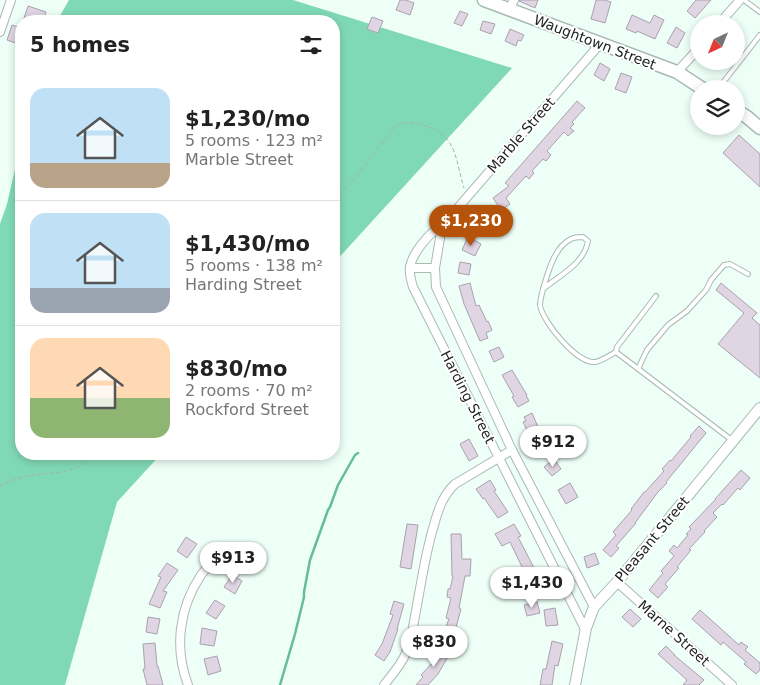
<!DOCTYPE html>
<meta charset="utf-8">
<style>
body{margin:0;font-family:"DejaVu Sans",sans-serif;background:#f6f6f6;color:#222;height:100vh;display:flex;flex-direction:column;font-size:19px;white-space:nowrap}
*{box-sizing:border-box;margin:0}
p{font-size:16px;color:#767676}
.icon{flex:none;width:28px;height:28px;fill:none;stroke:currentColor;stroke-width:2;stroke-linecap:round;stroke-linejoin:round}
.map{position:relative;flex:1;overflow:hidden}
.drawer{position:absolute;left:15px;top:15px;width:325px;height:445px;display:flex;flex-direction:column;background:#fff;border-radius:20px;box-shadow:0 2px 8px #0003}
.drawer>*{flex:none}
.needle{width:32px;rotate:223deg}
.tools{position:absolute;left:690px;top:15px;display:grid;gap:10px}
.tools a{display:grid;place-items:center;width:55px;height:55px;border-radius:50%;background:#fff;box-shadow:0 2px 8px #0003;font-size:25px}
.price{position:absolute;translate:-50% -42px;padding:0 11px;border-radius:18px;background:#fff;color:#222;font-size:16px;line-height:32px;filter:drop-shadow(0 1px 2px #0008)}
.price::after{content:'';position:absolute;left:50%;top:30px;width:15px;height:11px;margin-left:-8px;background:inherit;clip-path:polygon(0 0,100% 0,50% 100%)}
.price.on{background:#b45309;color:#fff}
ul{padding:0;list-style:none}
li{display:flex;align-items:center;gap:15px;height:125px;padding:0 15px}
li+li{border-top:1px solid #e0e0e0}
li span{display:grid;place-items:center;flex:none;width:140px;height:100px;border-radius:15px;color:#555}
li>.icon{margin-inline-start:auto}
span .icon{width:60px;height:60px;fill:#fffc;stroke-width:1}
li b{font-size:21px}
h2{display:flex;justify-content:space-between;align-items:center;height:60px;padding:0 15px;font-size:21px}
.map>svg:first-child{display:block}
.forest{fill:#80d9b6}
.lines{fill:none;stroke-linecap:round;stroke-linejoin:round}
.stream{stroke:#65bd9b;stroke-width:2.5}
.building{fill:#dfd5e3;stroke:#aba1ae}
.service-casing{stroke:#a9bab3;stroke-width:6}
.minor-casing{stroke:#a9bab3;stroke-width:10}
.tertiary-casing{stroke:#a9bab3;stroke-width:12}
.primary-casing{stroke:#a9bab3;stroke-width:15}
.path{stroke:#a4b2ac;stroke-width:1;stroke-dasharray:4 2.5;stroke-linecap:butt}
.service{stroke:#fff;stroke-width:4}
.minor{stroke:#fff;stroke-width:8}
.tertiary{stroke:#fff;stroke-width:10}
.primary{stroke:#fff;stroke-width:12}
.labels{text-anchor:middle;stroke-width:4;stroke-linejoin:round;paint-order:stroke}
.street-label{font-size:14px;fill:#1b211f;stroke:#fff}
</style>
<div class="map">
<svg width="760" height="685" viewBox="0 0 760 685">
<rect width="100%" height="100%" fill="#edfff7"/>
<g class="forest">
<path d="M69,0H293L512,68L334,263V21H57Z"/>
<path d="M21,143V454H161L117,502L65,685H0V224L7,204Z"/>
</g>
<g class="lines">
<path class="stream" d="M280,685L295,634L304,597V592L310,560L328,510L330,507L338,485L355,455L358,453"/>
</g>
<g class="building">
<path d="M400,0H406L414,3L410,15L396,10Z"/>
<path d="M520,0H538L535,8L519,1Z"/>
<path d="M596,0H604L611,2L605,23L591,19Z"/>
<path d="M696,0H711L695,18L687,11Z"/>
<path d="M28,6L46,12L43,21H23Z"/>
<path d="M460,11L468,14L462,26L454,23Z"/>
<path d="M632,15L650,23L654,15L664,20L655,39L637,31L636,33L626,29Z"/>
<path d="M372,17L383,21L378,33L367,29Z"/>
<path d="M483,21L495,24L491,34L480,30Z"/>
<path d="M12,25L21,28V45L7,40Z"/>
<path d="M676,27L685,33L677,48L667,43Z"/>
<path d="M510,29L524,35L521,41L518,40L516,46L505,41Z"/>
<path d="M600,63L610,69L604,81L594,75Z"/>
<path d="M621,73L632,77L626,93L615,89Z"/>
<path d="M577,101L585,108L572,122L574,124L570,128L574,131L568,136L564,132L547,151L551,155L546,161L543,159L532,171L534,173L529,179L526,176L506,198L510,204L501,210L493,198L509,186L505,183Z"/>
<path d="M739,135L760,154V187L723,153Z"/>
<path d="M468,237L481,244L475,256L462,250Z"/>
<path d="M460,262L471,264L469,275L458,273Z"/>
<path d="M470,283L476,306L479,305L487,322L488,321L492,330L486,333L488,338L480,341L464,304L459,286Z"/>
<path d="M721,283L757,313L752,318L760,325V378L718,344L744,313L716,290Z"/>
<path d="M499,347L504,357L494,362L489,351Z"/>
<path d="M512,370L527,395H526L529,401L518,407L512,397L514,396L502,375Z"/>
<path d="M532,413L548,450L539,455L523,422L526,421L524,417Z"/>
<path d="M699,426L706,433L666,482L667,483L658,492L635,523H636L616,546L619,548L611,557L603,550L616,535L613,532L632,510L631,509L644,492H645L664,471L662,469L670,460L671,461L691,437L690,436Z"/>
<path d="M469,439L478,456L469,461L460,444Z"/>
<path d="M554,459L561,469L552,476L544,467Z"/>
<path d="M741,470L750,478L740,490L738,488L723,505L722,504L713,513L717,517L704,531L705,532L689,549L691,550L677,567L679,568L665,584L668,587L658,598L649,590L663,573L661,571L674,556L669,551L674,545L677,548L688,535L686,534L691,529L689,527L716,499H715Z"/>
<path d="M490,480L496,490L494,491L508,512L498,518L484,498L483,499L476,489Z"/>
<path d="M570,483L578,497L566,504L558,490Z"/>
<path d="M407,524L418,525L411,569L400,567Z"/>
<path d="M514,524L521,536L518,537L547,593L537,598L531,585L535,583L527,569L524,571L510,542L502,546L495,534Z"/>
<path d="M451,534H461L462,559H471L470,576H465L459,608L461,609L455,631L456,632L452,643L441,639L449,619L446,618L451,598L447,597L448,589H450L453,576H452Z"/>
<path d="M186,537L197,544L187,558L177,551Z"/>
<path d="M595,553L599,564L587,568L584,557Z"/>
<path d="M167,563L178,570L163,591L167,592L160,608L149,604L161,577L158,576Z"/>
<path d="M232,575L242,581L235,594L224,587Z"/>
<path d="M215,600L225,606L216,619L206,613Z"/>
<path d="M394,601L404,604L397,629H398L390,652L384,661L375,655L382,644L393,615L390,614Z"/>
<path d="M537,602L540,613L527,616L524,605Z"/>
<path d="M555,608L558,625L546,626L544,610Z"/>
<path d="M630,609L641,619L633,627L622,617Z"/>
<path d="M700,610L739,645L741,642L748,647L745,650L760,663V670L756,674L744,664L746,662L723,642L721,645L692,619Z"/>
<path d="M148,617L160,619L157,634L146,632Z"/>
<path d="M202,628L217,631L214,646L200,644Z"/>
<path d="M552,641L563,644L558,666L555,665L552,685H540L543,669H546Z"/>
<path d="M155,643L157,666H158L163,685H147L143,669H145L143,644Z"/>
<path d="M666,646L675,655H674L704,680L699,685H683L687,680L658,654Z"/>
<path d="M439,649L449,655L438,674L428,685H416L423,677L421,675L434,661L432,660Z"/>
<path d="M217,656L221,671L208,675L204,659Z"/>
</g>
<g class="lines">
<g class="service-casing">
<g id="service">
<path d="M744,0L760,12"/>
<path d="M718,89L760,35"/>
<path d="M543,289C548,273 554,247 571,239C575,237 579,237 583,237L588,241C584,264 560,275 543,289C542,294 540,300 540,305C542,321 577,364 595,362C602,361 610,355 616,352"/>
<path d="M656,296L617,347L616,352L733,441"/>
<path d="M638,369L647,350L668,325L687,311L706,290L711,280L724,265L730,264L748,274"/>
</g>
</g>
<g class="minor-casing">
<g id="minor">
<path d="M509,9L514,0"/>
<path d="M719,24L740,0"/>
<path d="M0,32L11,0"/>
<path d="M677,72L699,48"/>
<path d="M442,226L435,268L436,287L512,450L594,607"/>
<path d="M410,268H435"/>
<path d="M617,582L732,685"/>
<path d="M586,631L413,287C411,280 409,274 410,267C412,254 430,231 442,226L600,44"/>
<path d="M188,685C174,648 179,608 201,575C208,566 216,557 224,548"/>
<path d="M384,685C392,675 401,665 406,653C411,641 413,628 415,616C421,585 425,554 434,525C438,510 443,495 455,484L512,450"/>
</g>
</g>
<g class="tertiary-casing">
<path id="tertiary" d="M575,685L586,628L594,607L617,582L760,408"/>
</g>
<g class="primary-casing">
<g id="primary">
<path d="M484,0L677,72L703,89"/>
<path d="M736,110L747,117L760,128"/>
</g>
</g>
<g class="path">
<path d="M334,199C357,179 374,153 393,129C400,122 409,122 418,124C458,133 454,156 464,188"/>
<path d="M0,486C8,482 17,478 27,476C52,471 74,477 93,454"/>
</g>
<use href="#service" class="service"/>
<use href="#minor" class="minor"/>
<use href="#tertiary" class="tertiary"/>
<use href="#primary" class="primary"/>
</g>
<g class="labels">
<g class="street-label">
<text transform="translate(595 42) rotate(21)" y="5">Waughtown Street</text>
<text transform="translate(521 135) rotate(-49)" y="5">Marble Street</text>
<text transform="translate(468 397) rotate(63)" y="5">Harding Street</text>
<text transform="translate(652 539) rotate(-50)" y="5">Pleasant Street</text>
<text transform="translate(674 633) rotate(42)" y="5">Marne Street</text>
</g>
</g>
</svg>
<div class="tools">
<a><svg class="needle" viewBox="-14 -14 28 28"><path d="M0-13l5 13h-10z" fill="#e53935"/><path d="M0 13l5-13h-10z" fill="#767676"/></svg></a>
<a><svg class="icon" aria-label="layers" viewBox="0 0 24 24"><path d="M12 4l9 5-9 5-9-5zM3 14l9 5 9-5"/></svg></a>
</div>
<b class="price on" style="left:471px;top:247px">$1,230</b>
<b class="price" style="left:553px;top:468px">$912</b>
<b class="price" style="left:233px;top:584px">$913</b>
<b class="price" style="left:532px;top:609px">$1,430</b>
<b class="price" style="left:434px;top:668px">$830</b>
<section class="drawer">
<h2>5 homes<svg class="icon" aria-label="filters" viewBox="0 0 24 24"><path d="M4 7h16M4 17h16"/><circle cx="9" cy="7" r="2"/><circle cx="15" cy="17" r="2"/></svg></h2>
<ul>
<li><span style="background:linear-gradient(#bfe0f5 75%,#b9a48a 0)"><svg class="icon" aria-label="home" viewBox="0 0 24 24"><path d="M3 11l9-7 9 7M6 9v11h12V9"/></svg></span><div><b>$1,230/mo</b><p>5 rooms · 123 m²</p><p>Marble Street</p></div></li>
<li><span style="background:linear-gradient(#bfe0f5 75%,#9aa5b1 0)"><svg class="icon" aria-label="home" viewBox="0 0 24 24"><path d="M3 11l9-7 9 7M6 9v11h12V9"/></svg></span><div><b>$1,430/mo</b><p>5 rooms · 138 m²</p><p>Harding Street</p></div></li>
<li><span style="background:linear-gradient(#ffd9b3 60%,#8fb573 0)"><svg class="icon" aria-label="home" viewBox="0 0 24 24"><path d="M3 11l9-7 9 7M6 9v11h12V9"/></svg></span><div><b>$830/mo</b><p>2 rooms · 70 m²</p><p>Rockford Street</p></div></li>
</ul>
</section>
</div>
